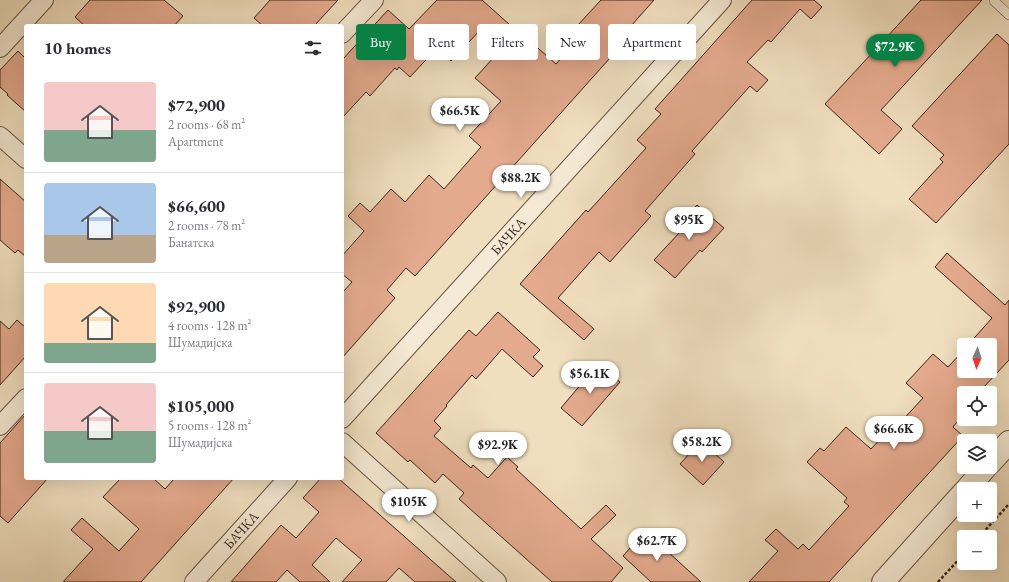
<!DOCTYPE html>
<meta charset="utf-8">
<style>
body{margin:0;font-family:"EB Garamond",serif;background:#f2f2f3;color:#2b2b33;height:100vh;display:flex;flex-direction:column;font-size:15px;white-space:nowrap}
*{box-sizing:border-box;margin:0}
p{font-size:13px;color:#7c7c81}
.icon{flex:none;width:22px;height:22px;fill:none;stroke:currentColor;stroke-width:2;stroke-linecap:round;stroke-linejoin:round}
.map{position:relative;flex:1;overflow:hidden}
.panel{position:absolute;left:24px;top:24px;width:320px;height:456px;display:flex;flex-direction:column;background:#fff;border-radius:4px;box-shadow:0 4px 16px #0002}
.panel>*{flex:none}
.top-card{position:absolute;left:356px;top:24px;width:380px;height:36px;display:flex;gap:8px}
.needle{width:26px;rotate:183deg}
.buttons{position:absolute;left:957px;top:338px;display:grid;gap:8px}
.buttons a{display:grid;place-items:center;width:40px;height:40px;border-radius:4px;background:#fff;box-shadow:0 4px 16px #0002;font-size:20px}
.price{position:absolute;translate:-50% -34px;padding:0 9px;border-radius:14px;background:#fff;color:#222;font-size:13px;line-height:26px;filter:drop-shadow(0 1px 2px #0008)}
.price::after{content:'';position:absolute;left:50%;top:24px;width:12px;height:9px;margin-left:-6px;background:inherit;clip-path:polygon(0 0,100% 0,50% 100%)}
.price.on{background:#0b8043;color:#fff}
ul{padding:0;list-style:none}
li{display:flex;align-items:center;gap:12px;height:100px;padding:0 20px}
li+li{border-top:1px solid #e1e1e2}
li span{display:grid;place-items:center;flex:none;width:112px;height:80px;border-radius:4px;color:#555}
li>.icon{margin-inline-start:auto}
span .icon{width:48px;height:48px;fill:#fffc;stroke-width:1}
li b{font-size:17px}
h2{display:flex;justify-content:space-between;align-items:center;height:48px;padding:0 20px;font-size:17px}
.pill{padding:0 14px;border-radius:4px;background:#fff;box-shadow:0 4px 16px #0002;font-size:14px;line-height:36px}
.pill.on{background:#0b8043;color:#fff}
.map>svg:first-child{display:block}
.building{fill:#e4aa8e;stroke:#3b241a}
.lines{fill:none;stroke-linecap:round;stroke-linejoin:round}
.service-casing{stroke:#685343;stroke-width:10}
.minor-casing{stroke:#685343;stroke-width:20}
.tertiary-casing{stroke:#685343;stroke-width:24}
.path{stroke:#3b241a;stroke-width:2.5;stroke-dasharray:3 2;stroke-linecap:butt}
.service{stroke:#f5ead5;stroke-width:9}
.minor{stroke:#f5ead5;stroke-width:18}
.tertiary{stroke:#f5ead5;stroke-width:22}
.labels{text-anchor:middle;stroke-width:3;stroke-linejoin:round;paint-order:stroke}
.street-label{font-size:14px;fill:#3b241a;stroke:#f5ead5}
</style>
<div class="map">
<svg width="1009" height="582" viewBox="0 0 1009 582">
<rect width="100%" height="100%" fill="#f0dfbf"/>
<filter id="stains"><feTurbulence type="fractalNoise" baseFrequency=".005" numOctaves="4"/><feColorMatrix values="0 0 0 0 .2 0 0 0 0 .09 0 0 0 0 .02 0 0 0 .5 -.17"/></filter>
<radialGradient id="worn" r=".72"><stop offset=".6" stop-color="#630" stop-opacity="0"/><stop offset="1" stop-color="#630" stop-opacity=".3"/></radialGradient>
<g class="building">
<path d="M90,0H164L183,16L174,26H85L75,17Z"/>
<path d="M270,0H338L314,26H263L254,18Z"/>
<path d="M437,0H482L529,42L530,41L556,64L584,32L577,26L601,0H654L623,35L627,39L415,276L406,268L387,290L395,298L342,358V293L352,282L342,274V256L364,231L348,216L360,203L370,212L391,189L405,202L429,175L444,189L481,147L469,136L501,101L475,78L505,45L484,26L451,61L437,48L410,77L399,67L397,70L395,68L370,96L366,92L342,118V60L388,10L409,29Z"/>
<path d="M752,0H814L822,7L811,19L800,9L771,42L768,40L747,62L768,80L757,92L750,86L692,151L695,154L645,211L651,216L610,262L599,252L558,298L594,329L584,340L520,284L586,210L588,212L646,148L637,140L661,114L655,109Z"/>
<path d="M921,0H982L881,110L902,129L879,154L825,104Z"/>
<path d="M997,34L1009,45V144L936,223L909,199L943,162L940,159L944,155L912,126Z"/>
<path d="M18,51L26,59V112L7,95L8,94L0,87V70Z"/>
<path d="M0,179L26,202V257L18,250L15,253L0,240Z"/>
<path d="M697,205L724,228L702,252L700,250L675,278L654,260L680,232L676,229Z"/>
<path d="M947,253L1005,305L1009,300V360L982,389L986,393H964V414L953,427L963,436L829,582H749L778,551L765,540L776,529L798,549L803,544L809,550L849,506L844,502L847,498L807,462L820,448L824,451L846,427L871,449L895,423L898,425L923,398L906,383L933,354L948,367L964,350V371H990V345H968L992,318L935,267Z"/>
<path d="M498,312L540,350L533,357L543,366L533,377L502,349L476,379L472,375L446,405L447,406L434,421L441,428L434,436L471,468L473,465L488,478L507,457L518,467L516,469L581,529L606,505L616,515L591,539L623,568L611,582H552L459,499L464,493L443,474L435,483L410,460L408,462L376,433L469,330L476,336Z"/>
<path d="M17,320L26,328V356L0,385V321L9,329Z"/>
<path d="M598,364L620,382L582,426L561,408Z"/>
<path d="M26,414V478H48L8,523L0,516V443Z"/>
<path d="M701,441L724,462L703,485L680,464Z"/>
<path d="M121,478H153L165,489L175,478H234L141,582H63L93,549L71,530L82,518L119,551L139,529L103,497Z"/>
<path d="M321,478H338L456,582H415L399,568L386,582H342L362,560L336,538L312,565L330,582H300L287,570L276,582H231L281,525L296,538L319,512L303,498Z"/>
<path d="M645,531L701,582H651L623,556Z"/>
</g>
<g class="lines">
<g class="service-casing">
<path id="service" d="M994,1L1009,15"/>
</g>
<g class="minor-casing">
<g id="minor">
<path d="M342,34L374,0"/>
<path d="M0,48L44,0"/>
<path d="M0,136L26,159"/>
<path d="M342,419L722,0"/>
<path d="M0,426L26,398"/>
<path d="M342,442L497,582"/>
<path d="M194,582L288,478"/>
</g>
</g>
<g class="tertiary-casing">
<g id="tertiary">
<path d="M990,463L1009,442"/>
<path d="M967,489L986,467"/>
<path d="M883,582L964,492"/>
</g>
</g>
<g class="path">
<path d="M979,537L1009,504"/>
<path d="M938,582L964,554"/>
</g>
<use href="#service" class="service"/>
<use href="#minor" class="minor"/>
<use href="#tertiary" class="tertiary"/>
</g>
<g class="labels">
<g class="street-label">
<text transform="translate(508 236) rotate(-48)" y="5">БАЧКА</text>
<text transform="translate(241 530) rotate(-48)" y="5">БАЧКА</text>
</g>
</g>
<rect width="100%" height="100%" filter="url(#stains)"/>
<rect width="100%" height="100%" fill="url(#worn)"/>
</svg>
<div class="buttons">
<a><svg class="needle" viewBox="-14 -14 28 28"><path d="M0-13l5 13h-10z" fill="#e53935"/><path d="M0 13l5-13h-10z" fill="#7c7c81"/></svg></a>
<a><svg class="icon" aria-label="locate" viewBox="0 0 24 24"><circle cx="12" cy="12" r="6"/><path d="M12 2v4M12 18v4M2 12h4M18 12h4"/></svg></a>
<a><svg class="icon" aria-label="layers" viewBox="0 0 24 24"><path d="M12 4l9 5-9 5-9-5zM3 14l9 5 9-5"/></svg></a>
<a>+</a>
<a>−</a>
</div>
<b class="price on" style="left:895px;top:68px">$72.9K</b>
<b class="price" style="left:460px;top:132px">$66.5K</b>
<b class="price" style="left:521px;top:199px">$88.2K</b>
<b class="price" style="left:689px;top:241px">$95K</b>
<b class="price" style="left:590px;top:395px">$56.1K</b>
<b class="price" style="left:894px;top:450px">$66.6K</b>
<b class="price" style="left:702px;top:463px">$58.2K</b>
<b class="price" style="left:498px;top:466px">$92.9K</b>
<b class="price" style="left:409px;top:523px">$105K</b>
<b class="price" style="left:657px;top:562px">$62.7K</b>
<div class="top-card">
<a class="pill on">Buy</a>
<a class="pill">Rent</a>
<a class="pill">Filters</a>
<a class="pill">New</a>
<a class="pill">Apartment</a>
</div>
<section class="panel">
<h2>10 homes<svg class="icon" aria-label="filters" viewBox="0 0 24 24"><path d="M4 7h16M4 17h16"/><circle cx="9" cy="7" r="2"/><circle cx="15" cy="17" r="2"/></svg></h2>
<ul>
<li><span style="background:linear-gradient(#f6c9c9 60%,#7fa58c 0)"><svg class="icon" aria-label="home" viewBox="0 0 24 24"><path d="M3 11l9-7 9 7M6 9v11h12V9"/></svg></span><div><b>$72,900</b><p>2 rooms · 68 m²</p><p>Apartment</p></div></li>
<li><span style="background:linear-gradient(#a9c7e8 65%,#b9a48a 0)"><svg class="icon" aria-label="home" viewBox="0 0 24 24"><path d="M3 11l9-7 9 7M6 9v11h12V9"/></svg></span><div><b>$66,600</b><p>2 rooms · 78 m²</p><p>Банатска</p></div></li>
<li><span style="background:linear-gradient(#ffd9b3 75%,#7fa58c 0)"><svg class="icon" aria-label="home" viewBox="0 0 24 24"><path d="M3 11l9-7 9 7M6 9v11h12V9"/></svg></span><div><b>$92,900</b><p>4 rooms · 128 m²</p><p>Шумадијска</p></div></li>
<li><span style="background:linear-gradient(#f6c9c9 60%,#7fa58c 0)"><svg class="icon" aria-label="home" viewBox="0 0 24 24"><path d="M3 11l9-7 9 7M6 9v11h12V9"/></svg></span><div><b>$105,000</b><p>5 rooms · 128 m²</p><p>Шумадијска</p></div></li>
</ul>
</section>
</div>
